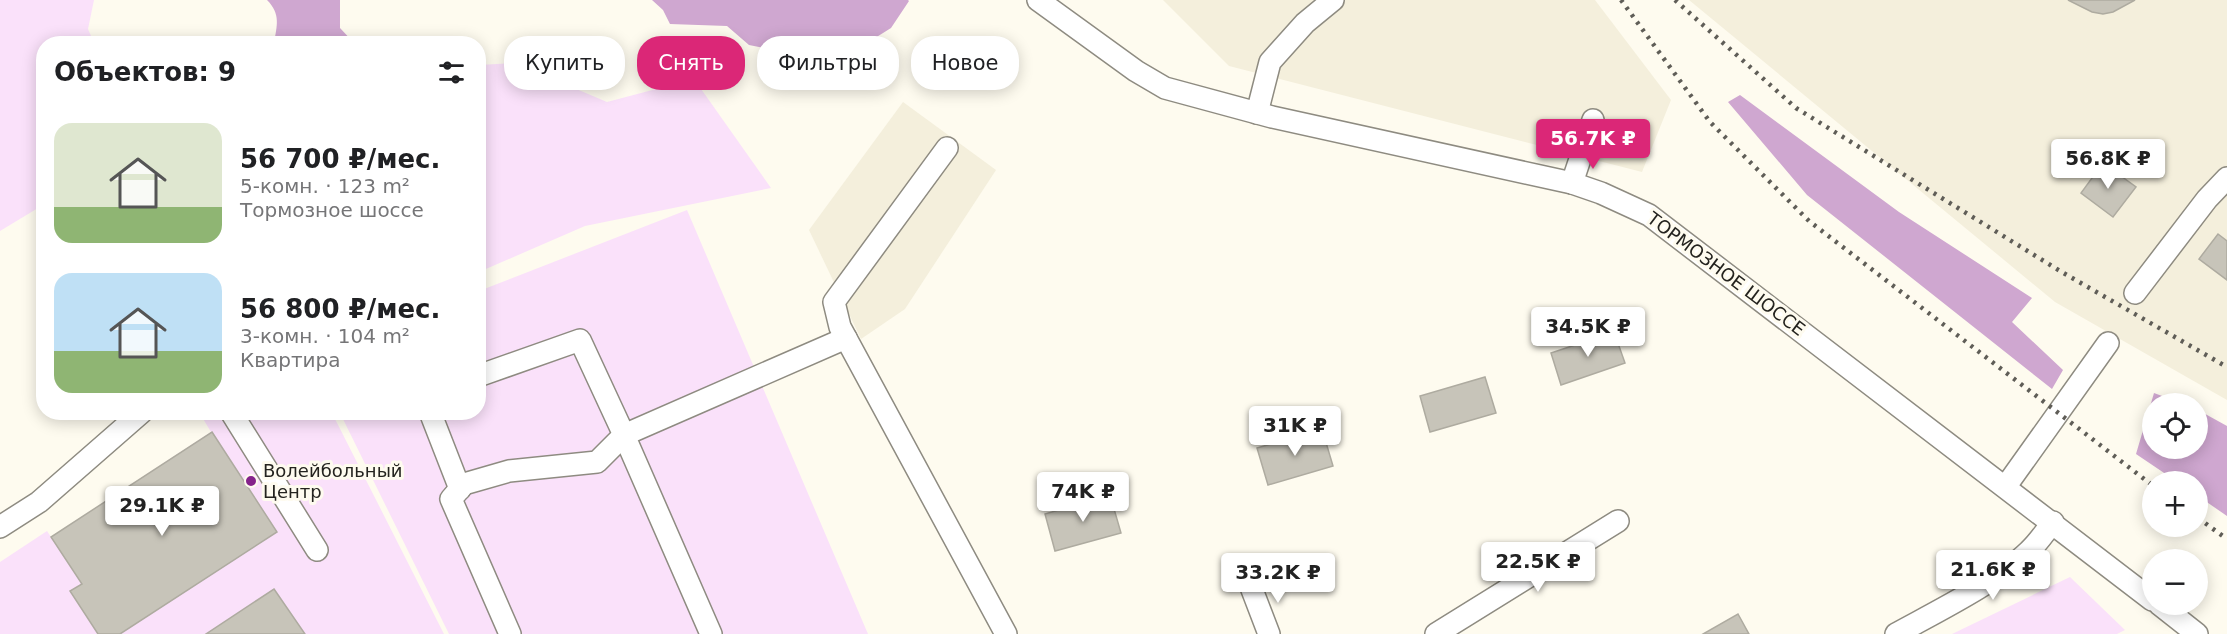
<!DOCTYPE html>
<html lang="ru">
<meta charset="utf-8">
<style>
body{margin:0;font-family:"DejaVu Sans",sans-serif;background:#f2f2f2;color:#202124;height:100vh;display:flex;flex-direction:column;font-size:22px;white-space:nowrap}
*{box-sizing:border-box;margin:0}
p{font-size:20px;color:#757577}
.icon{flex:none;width:33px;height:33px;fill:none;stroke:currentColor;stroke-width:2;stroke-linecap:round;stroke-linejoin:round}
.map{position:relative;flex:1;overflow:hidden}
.panel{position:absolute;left:36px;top:36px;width:450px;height:384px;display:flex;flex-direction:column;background:#fff;border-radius:24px;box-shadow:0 3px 15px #0003}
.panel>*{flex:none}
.guide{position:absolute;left:504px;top:36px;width:570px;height:54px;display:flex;gap:12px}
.controls{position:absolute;left:2142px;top:393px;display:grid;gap:12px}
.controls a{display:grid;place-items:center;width:66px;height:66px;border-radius:50%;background:#fff;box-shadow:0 3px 15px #0003;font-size:30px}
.price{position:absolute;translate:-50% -51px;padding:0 14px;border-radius:6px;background:#fff;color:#222;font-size:20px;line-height:39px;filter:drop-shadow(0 2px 3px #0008)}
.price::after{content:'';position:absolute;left:50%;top:36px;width:18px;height:14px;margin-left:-9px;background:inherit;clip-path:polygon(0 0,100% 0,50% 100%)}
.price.on{background:#db2777;color:#fff}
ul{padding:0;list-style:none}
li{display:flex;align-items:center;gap:18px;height:150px;padding:0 18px}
li span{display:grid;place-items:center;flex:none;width:168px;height:120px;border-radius:18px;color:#555}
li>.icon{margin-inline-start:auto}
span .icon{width:72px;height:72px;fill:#fffc;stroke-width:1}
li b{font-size:26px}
h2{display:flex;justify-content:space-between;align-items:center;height:72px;padding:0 18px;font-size:26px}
.chip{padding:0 21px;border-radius:24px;background:#fff;box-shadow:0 3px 15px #0003;font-size:21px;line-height:54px}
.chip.on{background:#db2777;color:#fff}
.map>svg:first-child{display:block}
.built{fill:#f4efdc}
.green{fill:#fae1fa}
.water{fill:#cfa7d0}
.building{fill:#c7c4b9;stroke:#aeaba0;stroke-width:1.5}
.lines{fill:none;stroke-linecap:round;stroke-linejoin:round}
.minor-casing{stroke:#8e8b81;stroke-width:24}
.minor{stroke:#fff;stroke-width:21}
.rail{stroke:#5f5d57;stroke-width:4.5;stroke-dasharray:3 6;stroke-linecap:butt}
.poi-dot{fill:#85228b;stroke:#fefbef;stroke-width:2}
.labels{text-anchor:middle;stroke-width:6;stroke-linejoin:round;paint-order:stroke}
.street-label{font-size:18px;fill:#24231f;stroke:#fefbef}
.poi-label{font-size:18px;fill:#24231f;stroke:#fefbef;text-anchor:start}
</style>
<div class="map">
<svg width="2227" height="634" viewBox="0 0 2227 634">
<rect width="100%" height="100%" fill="#fefbef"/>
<g class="built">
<path d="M1163,0H1595L1671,100L1642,172L1229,66Z"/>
<path d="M1689,0H2227V400L2055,302Z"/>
<path d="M903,102L996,170L905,309L861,339L809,230Z"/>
</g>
<g class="green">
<path d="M0,0H94L88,29L94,43L44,44L43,205L0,231Z"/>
<path d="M515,63L607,102L694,79L771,188L585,226L479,272V65Z"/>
<path d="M687,210L868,634H449L340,413L478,412L479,291Z"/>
<path d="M199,412L332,413L444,634H0V562L47,531L51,537L211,432Z"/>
<path d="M2070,577L2125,630L2117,634H1952Z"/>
</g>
<g class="water">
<path d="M267,0H340V28L354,43H274C277,26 281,14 267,0Z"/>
<path d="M652,0H908L909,1L891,28L859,48L784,52L749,45L727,26L670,24L663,10Z"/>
<path d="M1740,95L1899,212L2032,298L2012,322L2063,370L2052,389L1807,195L1728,102Z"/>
<path d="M2154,393L2181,403L2152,404V448H2198V410L2227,426V516L2198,496V482L2176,481L2136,454Z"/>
</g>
<g class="building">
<path d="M2068,0H2135L2113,12L2103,14L2092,12Z"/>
<path d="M2103,163L2136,187L2113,217L2081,193Z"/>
<path d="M2218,234L2227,241V280L2199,259Z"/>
<path d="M1614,332L1625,363L1561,385L1551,353Z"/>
<path d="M1485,377L1496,413L1430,432L1420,396Z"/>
<path d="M1322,429L1333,466L1268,485L1257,448Z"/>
<path d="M212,432L277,532L120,634H98L70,591L82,584L51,537Z"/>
<path d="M1110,495L1121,533L1055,551L1045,514Z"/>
<path d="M274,589L305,634H206Z"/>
<path d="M1738,614L1749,634H1703Z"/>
</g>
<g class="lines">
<g class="minor-casing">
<g id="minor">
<path d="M1038,0L1136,71L1165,88L1272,117L1572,183L1601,193L1649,215L2152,600"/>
<path d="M1257,113L1270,62L1305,23L1333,0"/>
<path d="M947,148L834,302L840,327L1006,634"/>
<path d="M1572,183L1593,120"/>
<path d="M2135,293L2207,199L2227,178"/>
<path d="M478,376L580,340L624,435L597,462L509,471L464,484L451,499L510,634"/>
<path d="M231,412L317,550"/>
<path d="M430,412L460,489"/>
<path d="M2006,486L2108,343"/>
<path d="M0,527L39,502L142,412"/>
<path d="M1251,587L1269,634"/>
<path d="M2159,604L2197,634"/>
<path d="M711,634L624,435L846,338"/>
<path d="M1436,634L1618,521"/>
<path d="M1896,634C1936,612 1997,582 2029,551C2038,543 2045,532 2053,522"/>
</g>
</g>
<use href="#minor" class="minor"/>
<g class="rail">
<path d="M1621,0L1710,122L1809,221L2152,485"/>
<path d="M1675,0L1796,108L2060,271L2227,367"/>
<path d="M2198,518L2227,539"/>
</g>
</g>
<circle class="poi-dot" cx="251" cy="481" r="6"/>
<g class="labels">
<g class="street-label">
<text transform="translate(1726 274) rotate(37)" y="6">ТОРМОЗНОЕ ШОССЕ</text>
</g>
<g class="poi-label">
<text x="263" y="477">Волейбольный<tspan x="263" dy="21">Центр</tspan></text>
</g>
</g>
</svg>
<div class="controls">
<a><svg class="icon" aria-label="locate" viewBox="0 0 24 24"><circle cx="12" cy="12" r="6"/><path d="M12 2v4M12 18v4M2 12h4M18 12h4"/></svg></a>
<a>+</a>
<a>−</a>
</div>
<b class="price on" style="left:1593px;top:170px">56.7K ₽</b>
<b class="price" style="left:2108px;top:190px">56.8K ₽</b>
<b class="price" style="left:1588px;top:358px">34.5K ₽</b>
<b class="price" style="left:1295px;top:457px">31K ₽</b>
<b class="price" style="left:1083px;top:523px">74K ₽</b>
<b class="price" style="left:162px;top:537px">29.1K ₽</b>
<b class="price" style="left:1538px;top:593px">22.5K ₽</b>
<b class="price" style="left:1993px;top:601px">21.6K ₽</b>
<b class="price" style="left:1278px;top:604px">33.2K ₽</b>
<div class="guide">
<a class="chip">Купить</a>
<a class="chip on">Снять</a>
<a class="chip">Фильтры</a>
<a class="chip">Новое</a>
</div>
<section class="panel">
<h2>Объектов: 9<svg class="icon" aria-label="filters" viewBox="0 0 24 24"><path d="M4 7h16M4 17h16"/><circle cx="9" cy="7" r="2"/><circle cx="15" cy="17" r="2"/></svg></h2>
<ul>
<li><span style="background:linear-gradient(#dfe7d0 70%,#8fb573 0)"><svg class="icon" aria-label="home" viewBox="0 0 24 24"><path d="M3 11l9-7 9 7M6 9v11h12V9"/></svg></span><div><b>56 700 ₽/мес.</b><p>5-комн. · 123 m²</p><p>Тормозное шоссе</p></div></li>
<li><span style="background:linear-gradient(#bfe0f5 65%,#8fb573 0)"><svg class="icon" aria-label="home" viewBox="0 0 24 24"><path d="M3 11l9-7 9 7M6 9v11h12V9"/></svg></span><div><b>56 800 ₽/мес.</b><p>3-комн. · 104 m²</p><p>Квартира</p></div></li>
</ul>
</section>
</div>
